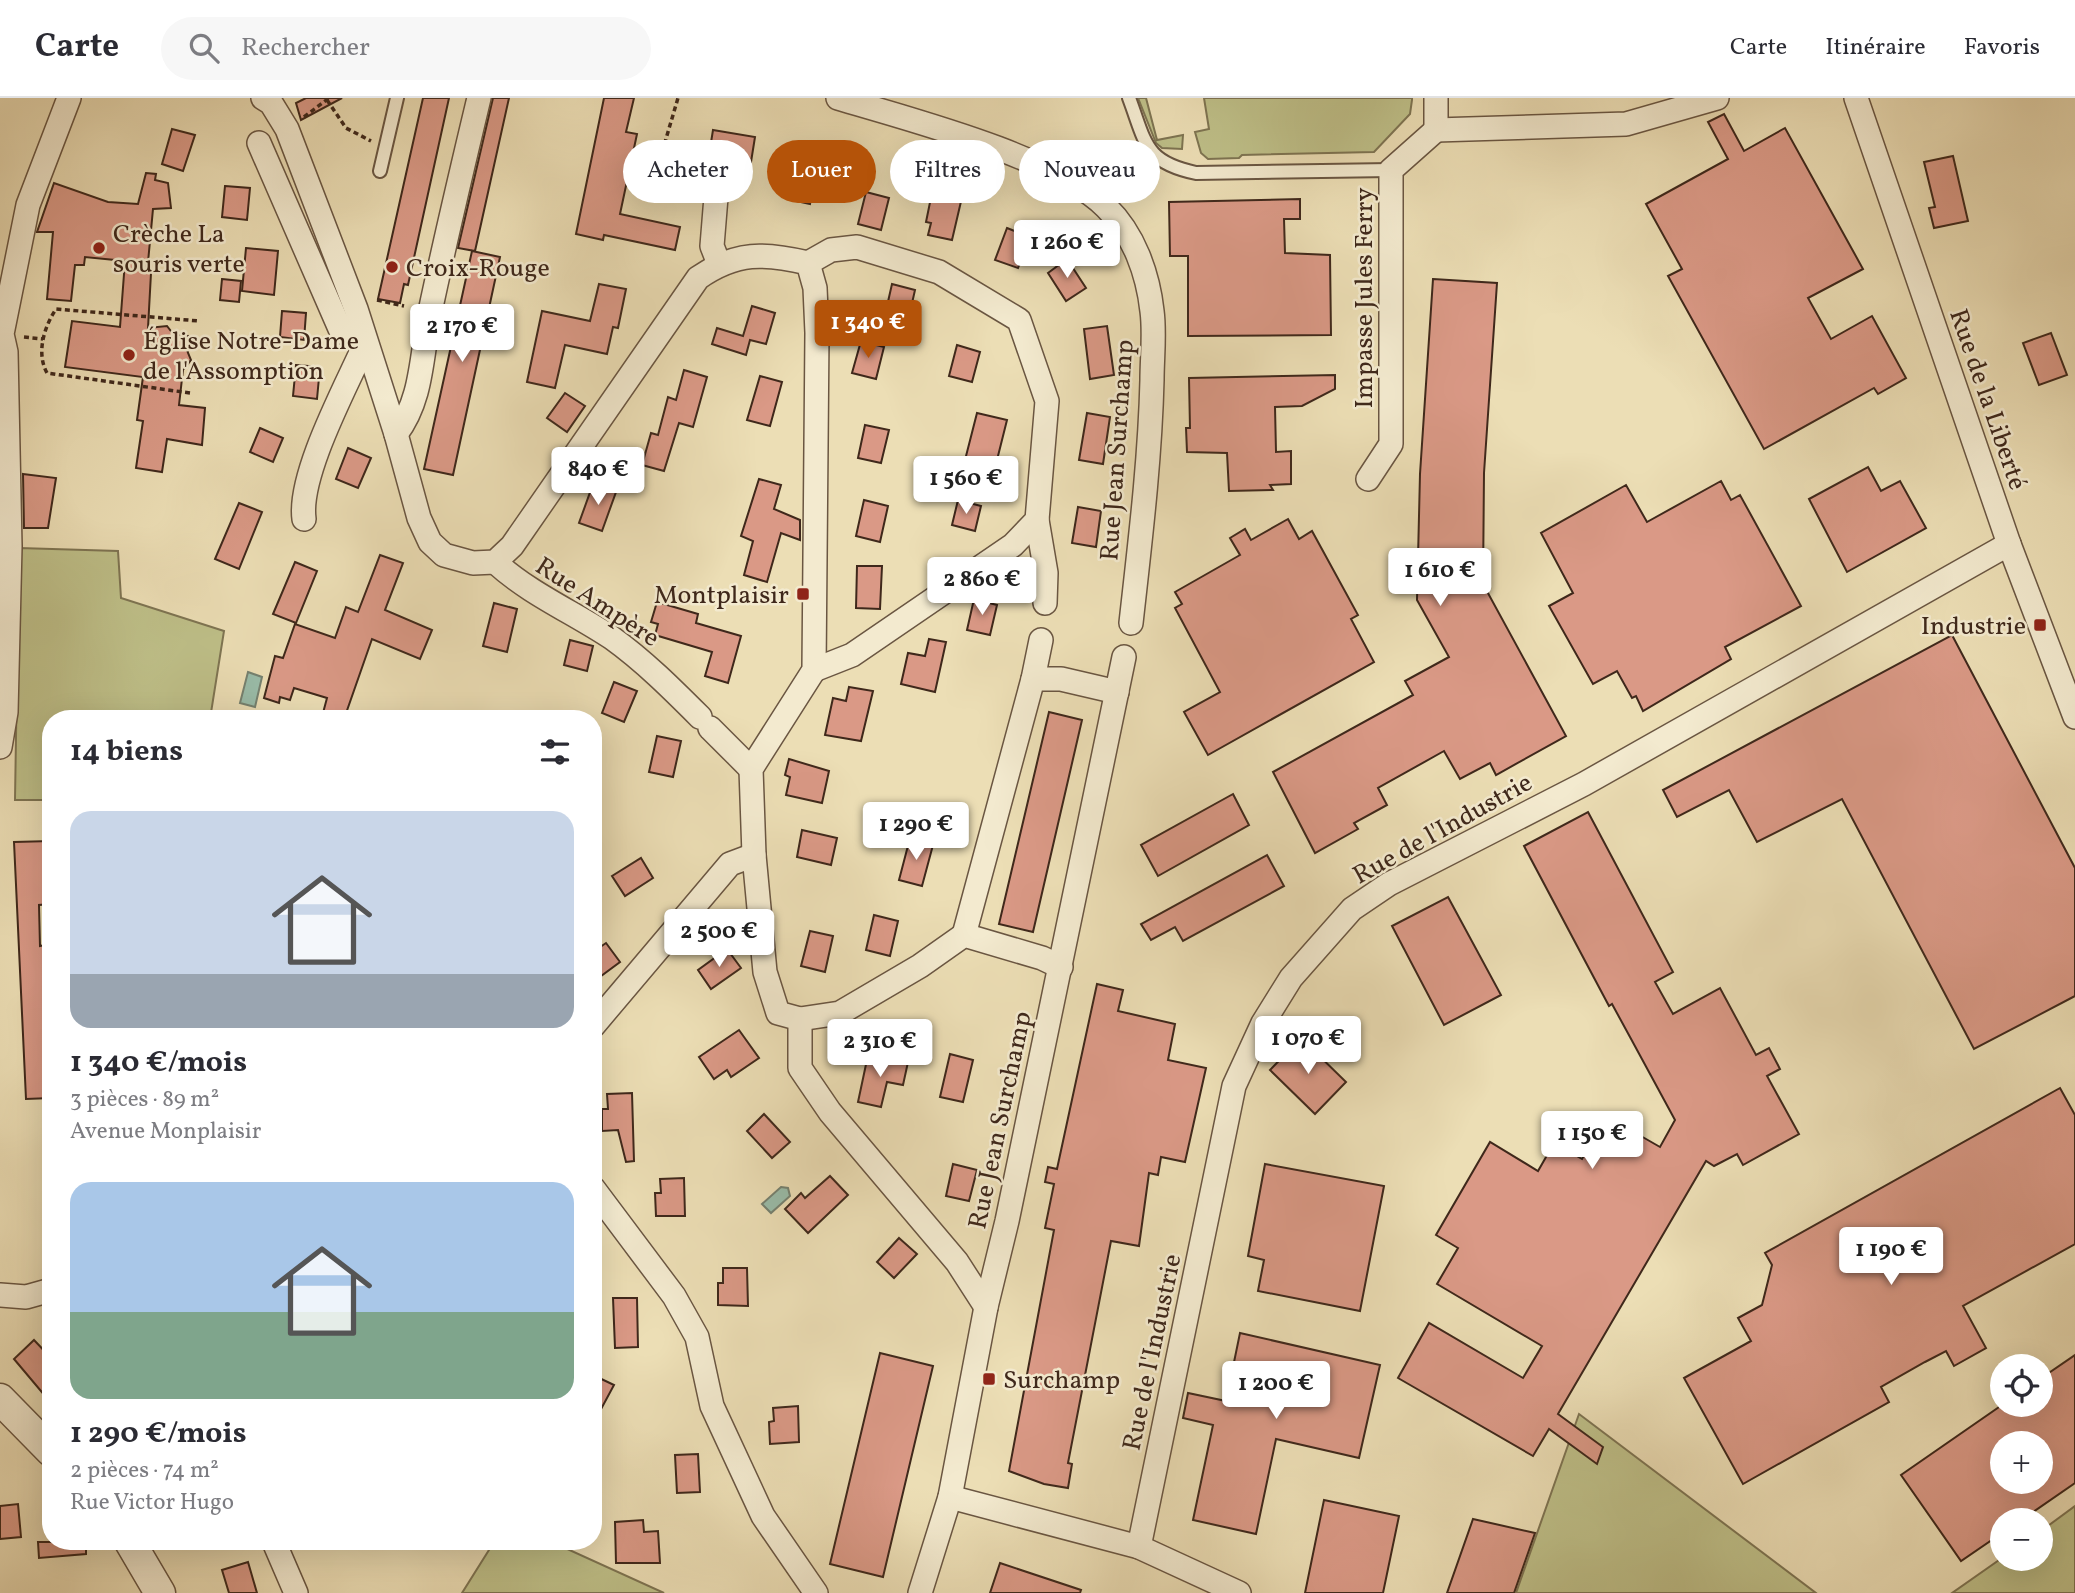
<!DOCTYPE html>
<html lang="fr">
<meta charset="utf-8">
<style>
body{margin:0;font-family:Vollkorn,serif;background:#f7f7f7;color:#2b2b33;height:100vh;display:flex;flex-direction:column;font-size:26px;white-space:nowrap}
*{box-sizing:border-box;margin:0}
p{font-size:23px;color:#7c7c81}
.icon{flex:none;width:38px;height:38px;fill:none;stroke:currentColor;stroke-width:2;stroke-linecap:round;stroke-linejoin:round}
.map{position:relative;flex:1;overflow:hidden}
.drawer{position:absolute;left:42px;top:612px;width:560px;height:840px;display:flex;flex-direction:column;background:#fff;border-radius:28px;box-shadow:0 7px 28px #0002}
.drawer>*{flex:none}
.top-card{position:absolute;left:623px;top:42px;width:665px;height:63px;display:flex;gap:14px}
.tools{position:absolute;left:1990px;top:1256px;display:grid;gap:14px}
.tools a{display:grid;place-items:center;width:63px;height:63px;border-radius:50%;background:#fff;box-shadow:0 7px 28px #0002;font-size:35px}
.price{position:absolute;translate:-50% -60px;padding:0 16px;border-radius:7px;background:#fff;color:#222;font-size:23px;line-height:46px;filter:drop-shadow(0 2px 4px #0008)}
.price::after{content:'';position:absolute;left:50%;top:42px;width:21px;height:16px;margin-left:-10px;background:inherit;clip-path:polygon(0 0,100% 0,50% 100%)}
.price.selected{background:#b45309;color:#fff}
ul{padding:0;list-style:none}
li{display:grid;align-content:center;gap:14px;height:371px;padding:0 28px}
li span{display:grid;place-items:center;height:217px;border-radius:21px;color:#555}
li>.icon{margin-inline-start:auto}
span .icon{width:126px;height:126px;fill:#fffc;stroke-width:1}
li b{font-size:30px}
h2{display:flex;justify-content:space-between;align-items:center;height:84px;padding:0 28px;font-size:30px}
.tag{padding:0 24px;border-radius:32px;background:#fff;box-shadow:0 7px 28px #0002;font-size:24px;line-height:63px}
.tag.selected{background:#b45309;color:#fff}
header{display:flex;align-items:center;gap:42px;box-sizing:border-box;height:98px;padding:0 35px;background:#fff;border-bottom:2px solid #e1e1e2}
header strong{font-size:33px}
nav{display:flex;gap:38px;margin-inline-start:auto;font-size:24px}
.search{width:490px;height:63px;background:#f7f7f7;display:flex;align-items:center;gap:18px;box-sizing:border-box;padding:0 24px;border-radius:38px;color:#7c7c81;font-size:26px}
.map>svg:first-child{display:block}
.green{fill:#bebf88;stroke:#7e7452;stroke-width:2}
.water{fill:#99bca9;stroke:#758170;stroke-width:2}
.building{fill:#da9986;stroke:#3f281b;stroke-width:2;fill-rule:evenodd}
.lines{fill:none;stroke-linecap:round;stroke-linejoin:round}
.service-casing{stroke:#6a5642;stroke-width:16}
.minor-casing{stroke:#6a5642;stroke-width:26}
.tertiary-casing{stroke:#6a5642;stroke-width:33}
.path{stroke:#3f281b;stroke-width:3.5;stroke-dasharray:5 3.5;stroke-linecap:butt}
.service{stroke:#f3eacf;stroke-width:12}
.minor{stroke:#f3eacf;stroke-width:23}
.tertiary{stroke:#f3eacf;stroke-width:30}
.poi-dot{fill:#8f2418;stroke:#f3eacf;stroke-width:2.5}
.labels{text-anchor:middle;stroke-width:5;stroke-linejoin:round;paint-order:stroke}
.poi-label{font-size:26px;fill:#3f281b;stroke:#f3eacf;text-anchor:start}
.street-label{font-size:26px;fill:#3f281b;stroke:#f3eacf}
</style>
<header>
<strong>Carte</strong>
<div class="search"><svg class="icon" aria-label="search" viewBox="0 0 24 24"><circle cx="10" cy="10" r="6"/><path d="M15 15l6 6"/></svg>Rechercher</div>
<nav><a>Carte</a><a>Itinéraire</a><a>Favoris</a></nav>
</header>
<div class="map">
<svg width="2075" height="1495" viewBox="0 0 2075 1495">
<rect width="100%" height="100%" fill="#ecdeb5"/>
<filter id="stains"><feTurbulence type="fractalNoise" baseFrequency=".00286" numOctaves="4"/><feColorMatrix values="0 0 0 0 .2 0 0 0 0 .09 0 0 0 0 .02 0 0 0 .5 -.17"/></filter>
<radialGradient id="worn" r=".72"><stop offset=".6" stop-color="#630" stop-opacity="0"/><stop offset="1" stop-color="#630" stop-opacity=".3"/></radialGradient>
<g class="green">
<path d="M1138,0H1146L1157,42L1183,37L1182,51L1162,50L1156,45Z"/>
<path d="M1204,0H1412V2L1410,16L1374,54L1242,57L1239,60L1208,61L1201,55L1195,34L1209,31Z"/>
<path d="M19,450L118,453L121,500L224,533L210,621H51V702H15Z"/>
<path d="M1579,1316L1816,1495H1516Z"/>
<path d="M2075,1408V1495H1952L2002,1460L2040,1461L2041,1433Z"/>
<path d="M494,1444H552L664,1495H462Z"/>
</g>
<g class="water">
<path d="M248,574L262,579L255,609L240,605Z"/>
<path d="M781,1089L788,1090L790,1098L771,1115L762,1106Z"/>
</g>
<g class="building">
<path d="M306,0H342L301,22L296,5Z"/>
<path d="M423,0H449L408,187L404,186L400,205L378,201Z"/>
<path d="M493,0H509L475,153L458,150Z"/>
<path d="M604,0H634L626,34L637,36L620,116L680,129L675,152L604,137L603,142L576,136Z"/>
<path d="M1724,16L1744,53L1785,30L1863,171L1808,200L1831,241L1872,218L1906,280L1878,296L1874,290L1764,351L1668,178L1682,171L1646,106L1728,61L1708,24Z"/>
<path d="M172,31L195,37L183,73L162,66Z"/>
<path d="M713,32L755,39L751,64L709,57Z"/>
<path d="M796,56L819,61L810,106L787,101Z"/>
<path d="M1953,58L1968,123L1934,130L1929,110L1935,109L1924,64Z"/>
<path d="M146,75L156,76L155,82L168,85L171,110L153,111L147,175H151L148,230L167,228L174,237L188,238L186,250L191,262L183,272L179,307L205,310L202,347L167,341L162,374L136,370L143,323L137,322L143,279L65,269L72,223L120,229L125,163L85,159L84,167H75L71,203L47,201L53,134H37L54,85L108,104L138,106Z"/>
<path d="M936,75L966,82L952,142L928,137L931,125L926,124Z"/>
<path d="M225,88L250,90L247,122L222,119Z"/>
<path d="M866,94L889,100L881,132L858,126Z"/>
<path d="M1300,101V121H1284L1285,155L1330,157L1331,237L1188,238V158H1170L1169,104Z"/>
<path d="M1082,125L1095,145L1080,155L1067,135Z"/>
<path d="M1007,130L1030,139L1018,170L995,162Z"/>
<path d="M246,150L278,153L274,197L242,193Z"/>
<path d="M472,153L500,159L453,377L424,371Z"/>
<path d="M1067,161L1086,190L1066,203L1048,175Z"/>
<path d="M222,181L241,183L239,204L220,202Z"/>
<path d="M1433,181L1497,185L1484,375L1483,486L1566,638L1496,677L1490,665L1460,681L1444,653L1378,690L1387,707L1354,725L1358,731L1315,755L1273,674L1413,597L1405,583L1449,559L1417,502L1420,376Z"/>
<path d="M599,186L626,191L618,230L613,229L607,256L565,247L555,290L527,284L542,213L590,223Z"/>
<path d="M892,186L915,192L908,223L885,217Z"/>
<path d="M752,208L775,215L766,246L750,242L746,257L712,246L717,230L743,238Z"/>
<path d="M282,213L306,215L304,242L280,239Z"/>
<path d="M1107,228L1114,277L1090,281L1084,231Z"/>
<path d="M2051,235L2067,277L2039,287L2023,245Z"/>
<path d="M861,243L884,249L876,281L852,275Z"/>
<path d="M957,247L980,254L972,284L949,278Z"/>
<path d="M296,267L320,269L317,301L293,298Z"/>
<path d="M684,272L707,279L693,329L679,325L664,373L642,367L651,335L658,337L668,299L676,302Z"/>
<path d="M1335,277V291L1302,308L1275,309L1276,354L1291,353V386L1270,387L1273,392L1229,393L1227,355L1187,354L1186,330H1190L1189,280Z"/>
<path d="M760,278L782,284L770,328L747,322Z"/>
<path d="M565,295L585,308L567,334L547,320Z"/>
<path d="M977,315L1007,322L995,370L965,362Z"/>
<path d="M1087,315L1110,319L1103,366L1079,362Z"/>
<path d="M865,327L889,332L881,365L858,360Z"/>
<path d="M260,330L283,340L273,364L250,354Z"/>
<path d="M348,350L371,360L358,390L336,381Z"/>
<path d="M1868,369L1881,393L1900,383L1926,430L1847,474L1809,401Z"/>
<path d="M23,376L56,380L48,430H24Z"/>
<path d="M759,381L781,387L774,411L800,422V442L781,435L767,484L744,477L753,443L741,438Z"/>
<path d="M1721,383L1731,402L1740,397L1801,508L1725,549L1731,561L1643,613L1636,598L1632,600L1617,573L1593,586L1549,508L1573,495L1541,435L1626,387L1647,424Z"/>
<path d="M593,386L616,394L602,433L579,425Z"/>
<path d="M864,402L888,408L880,444L856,438Z"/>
<path d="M958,402L981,408L975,433L952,427Z"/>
<path d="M239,405L262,414L239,471L215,461Z"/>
<path d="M1078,409L1101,413L1096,449L1072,445Z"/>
<path d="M1288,421L1299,441L1312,433L1358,517L1351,521L1374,564L1208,657L1184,614L1220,594L1175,510L1182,506L1175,494L1240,457L1230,440L1245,431L1251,442Z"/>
<path d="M380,457L403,465L385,512L432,532L420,561L372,541L344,621L323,615L327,600L294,590L290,602L280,599L279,605L264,600L275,558L283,560L295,526L335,540L346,509L358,514Z"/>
<path d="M295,464L317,473L296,525L273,516Z"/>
<path d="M857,468H882L880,511L856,510Z"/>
<path d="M974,501L997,507L990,537L967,532Z"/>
<path d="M657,504L698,516L696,525L741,538L728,585L705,578L712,554L655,537L658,526L651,524Z"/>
<path d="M494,505L517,511L507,554L483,548Z"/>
<path d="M1952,537L2075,770V898L1974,951L1842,701L1757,744L1729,692L1677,719L1663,692Z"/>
<path d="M929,541L946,544L935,594L901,586L908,555L925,558Z"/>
<path d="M570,542L593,548L587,573L564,567Z"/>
<path d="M614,584L637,593L624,624L602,615Z"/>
<path d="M849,589L873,593L861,643L825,637L833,600L846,603Z"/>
<path d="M1049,614L1082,622L1033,834L999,826Z"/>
<path d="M657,638L681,643L673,679L649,674Z"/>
<path d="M789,661L829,673L822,705L786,697L790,679L785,677Z"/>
<path d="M1233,696L1249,727L1158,778L1141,747Z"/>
<path d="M1588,714L1673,874L1655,884L1673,916L1720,890L1756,957L1769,950L1780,971L1767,978L1799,1036L1743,1067L1737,1056L1714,1068L1706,1063L1558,1316L1603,1349L1597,1366L1549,1331L1533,1358L1398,1280L1429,1225L1523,1280L1542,1248L1437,1186L1458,1150L1436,1137L1490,1044L1538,1073L1554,1045L1582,1061L1606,1018L1660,1049L1675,1022L1630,939L1612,906L1609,908L1524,748Z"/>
<path d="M802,732L837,740L831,767L797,759Z"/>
<path d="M910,740L933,747L922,788L899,782Z"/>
<path d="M51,743V806L39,807L40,848L45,847L48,891H51V1000L26,1001L14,744Z"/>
<path d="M1267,757L1284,788L1183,843L1175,829L1151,842L1141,826Z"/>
<path d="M641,760L653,780L625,798L612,778Z"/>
<path d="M1448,799L1501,897L1444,927L1392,828Z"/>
<path d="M874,817L898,823L890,858L866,852Z"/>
<path d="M810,833L833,838L825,874L801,868Z"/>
<path d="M606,845L620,864L593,884V854Z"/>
<path d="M727,851L741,870L711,891L698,872Z"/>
<path d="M1097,886L1123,892L1118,913L1175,926L1168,962L1206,970L1185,1064L1161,1059L1158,1077L1149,1075L1139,1148L1111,1143L1068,1365L1072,1366L1068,1390L1044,1386L1009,1373L1054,1132L1045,1130L1054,1086L1045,1084L1048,1069L1057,1071Z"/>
<path d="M739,932L759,960L731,979L727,972L714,981L699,959Z"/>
<path d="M1301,940L1346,984L1315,1016L1270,972Z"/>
<path d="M950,956L973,962L963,1004L940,999Z"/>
<path d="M868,957L908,964L903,987L887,984L881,1009L858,1004Z"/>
<path d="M2060,990L2075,1017V1146L1963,1208L1986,1250L1954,1268L1946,1253L1925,1264L1881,1289L1889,1304L1743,1386L1684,1280L1751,1243L1738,1220L1762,1207L1772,1167L1765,1155Z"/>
<path d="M632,995L634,1063L626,1064L618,1032L602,1033V1011H608L607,996Z"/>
<path d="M764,1016L790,1044L772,1060L747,1033Z"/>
<path d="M953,1066L977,1072L969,1103L946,1098Z"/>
<path d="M1265,1066L1384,1088L1360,1213L1258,1193L1264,1162L1248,1158Z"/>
<path d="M830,1078L848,1097L808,1135L785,1111L801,1095L805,1100Z"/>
<path d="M684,1080L685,1118H656L655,1095H661L660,1081Z"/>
<path d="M899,1140L917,1156L894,1180L877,1164Z"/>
<path d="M723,1170H747L748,1208L718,1207V1185H723Z"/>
<path d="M613,1200H637L638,1249L615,1250Z"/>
<path d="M1240,1235L1380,1267L1359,1360L1276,1341L1256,1436L1193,1422L1213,1327L1183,1320L1188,1295L1226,1303Z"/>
<path d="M34,1242L51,1260V1305L14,1261Z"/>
<path d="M880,1255L933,1268L883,1479L830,1466Z"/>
<path d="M2075,1257V1385L2020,1423H2002V1435L1961,1463L1901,1377L2002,1307H2040V1281ZM2002,1346H2040V1384H2002Z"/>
<path d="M593,1277L614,1287L593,1326Z"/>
<path d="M798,1308L799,1344L770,1346L769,1324L774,1323L773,1310Z"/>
<path d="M698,1356L700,1394L677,1395L675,1357Z"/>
<path d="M1324,1402L1399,1418L1383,1495H1305Z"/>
<path d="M18,1406L21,1439L0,1441V1408Z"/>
<path d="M1473,1421L1535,1435L1514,1495H1447Z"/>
<path d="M643,1422L644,1434L658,1433L660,1465H616L615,1424Z"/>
<path d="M38,1444H86V1456L39,1460Z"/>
<path d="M248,1464L257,1495H229L222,1472Z"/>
<path d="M1000,1465L1081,1492L1080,1495H990Z"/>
</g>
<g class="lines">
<g class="service-casing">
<g id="service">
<path d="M1129,0C1146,45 1144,64 1196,75L1391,72"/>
<path d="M380,73L397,0"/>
</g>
</g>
<g class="minor-casing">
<g id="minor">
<path d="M263,0L271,5L287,31L356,211L396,336L419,420L430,444L444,457L473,465L495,464L512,448L698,180C737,153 764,155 808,165L815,190L817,235L814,572L751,671L754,757L765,874L778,915L800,921V970L830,1014L957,1164L986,1209"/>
<path d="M838,0C908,21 1056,59 1106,109C1134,136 1148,176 1152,213C1155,235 1152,260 1152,282C1150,363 1140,444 1131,525"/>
<path d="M1436,0V32"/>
<path d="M1856,0L2009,446L2075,619"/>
<path d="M1436,32L1626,26L1717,0"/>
<path d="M259,45L341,233L365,246C346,289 298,377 304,421"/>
<path d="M714,94L716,99L712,148L719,166"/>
<path d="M808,165L831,152L857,149L939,174L1019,222L1047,303L1037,422L1013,447L852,557L814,572"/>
<path d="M396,336C423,301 421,257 430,214C445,143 462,71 479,0"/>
<path d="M1368,381L1391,346V72L1436,32"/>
<path d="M1037,422L1046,475L1045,505"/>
<path d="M495,464C530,496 573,514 612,540C644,563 672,591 700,619"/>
<path d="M1033,581L1041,542"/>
<path d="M710,630L751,671"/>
<path d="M0,649L6,614L10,448L6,254L2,236L28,107L69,0"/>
<path d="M964,837L1033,581H1061L1117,594"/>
<path d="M800,921L840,915L920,868L964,837L1042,860L1061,869"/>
<path d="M593,928L730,766L754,757"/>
<path d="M593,1090L674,1198L697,1239L712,1308L763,1418L816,1495"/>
<path d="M0,1197L26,1199L51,1192"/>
<path d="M950,1399L1139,1449L1234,988L1263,925L1291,880L1352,811L1389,786L1584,686L2009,446"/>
<path d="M274,1444L296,1495"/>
<path d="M1139,1449L1239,1495"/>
<path d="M920,1495L950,1399L986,1209L1007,1123L1124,559"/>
</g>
</g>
<g class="tertiary-casing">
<g id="tertiary">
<path d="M0,1301L51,1353"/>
<path d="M130,1444L160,1495"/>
</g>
</g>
<g class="path">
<path d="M327,2L346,30L371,43"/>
<path d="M304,19L329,0"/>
<path d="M673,83L669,81L676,54L663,51L678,0"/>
<path d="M1118,91L1121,79L1143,67"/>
<path d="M377,202L404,208"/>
<path d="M24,239L43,241"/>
<path d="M190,295L47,275C36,255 44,229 56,211L199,223"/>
</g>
<use href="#service" class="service"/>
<use href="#minor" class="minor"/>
<use href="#tertiary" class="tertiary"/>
</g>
<g class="poi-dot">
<circle cx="99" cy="150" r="7"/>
<circle cx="392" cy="169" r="7"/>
<circle cx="129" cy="257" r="7"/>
<rect x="796" y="489" width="14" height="14" rx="3.5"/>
<rect x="2033" y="520" width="14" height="14" rx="3.5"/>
<rect x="982" y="1274" width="14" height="14" rx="3.5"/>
</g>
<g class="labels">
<g class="poi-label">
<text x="113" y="144">Crèche La<tspan x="113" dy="30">souris verte</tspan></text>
<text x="406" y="178">Croix-Rouge</text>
<text x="143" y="251">Église Notre-Dame<tspan x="143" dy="30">de l'Assomption</tspan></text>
<text x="789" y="505" text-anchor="end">Montplaisir</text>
<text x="2026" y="536" text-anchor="end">Industrie</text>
<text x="1003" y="1290">Surchamp</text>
</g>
<g class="street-label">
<text transform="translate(1363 200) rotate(-90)" y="9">Impasse Jules Ferry</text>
<text transform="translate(1989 301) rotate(71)" y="9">Rue de la Liberté</text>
<text transform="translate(1116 352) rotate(-86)" y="9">Rue Jean Surchamp</text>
<text transform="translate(598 503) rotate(33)" y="9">Rue Ampère</text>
<text transform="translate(1442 730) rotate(-29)" y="9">Rue de l'Industrie</text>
<text transform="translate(999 1022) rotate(-78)" y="9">Rue Jean Surchamp</text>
<text transform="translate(1151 1254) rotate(-78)" y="9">Rue de l'Industrie</text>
</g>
</g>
<rect width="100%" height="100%" filter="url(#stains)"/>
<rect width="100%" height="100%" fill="url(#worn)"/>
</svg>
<div class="tools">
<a><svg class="icon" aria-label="locate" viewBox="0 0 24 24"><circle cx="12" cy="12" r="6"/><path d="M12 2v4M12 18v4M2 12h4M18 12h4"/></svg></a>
<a>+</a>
<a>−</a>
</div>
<b class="price" style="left:1067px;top:182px">1 260 €</b>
<b class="price selected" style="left:868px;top:262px">1 340 €</b>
<b class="price" style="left:462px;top:266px">2 170 €</b>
<b class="price" style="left:598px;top:409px">840 €</b>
<b class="price" style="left:966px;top:418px">1 560 €</b>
<b class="price" style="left:1440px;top:510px">1 610 €</b>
<b class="price" style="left:982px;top:519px">2 860 €</b>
<b class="price" style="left:916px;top:764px">1 290 €</b>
<b class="price" style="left:719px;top:871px">2 500 €</b>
<b class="price" style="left:1308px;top:978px">1 070 €</b>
<b class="price" style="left:880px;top:981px">2 310 €</b>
<b class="price" style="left:1592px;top:1073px">1 150 €</b>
<b class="price" style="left:1891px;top:1189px">1 190 €</b>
<b class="price" style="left:1276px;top:1323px">1 200 €</b>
<div class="top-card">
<a class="tag">Acheter</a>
<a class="tag selected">Louer</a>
<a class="tag">Filtres</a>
<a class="tag">Nouveau</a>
</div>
<section class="drawer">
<h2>14 biens<svg class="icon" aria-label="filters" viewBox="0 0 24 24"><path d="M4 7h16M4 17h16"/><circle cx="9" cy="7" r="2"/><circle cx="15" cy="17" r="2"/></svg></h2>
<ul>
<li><span style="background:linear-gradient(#c9d6e8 75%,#9aa5b1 0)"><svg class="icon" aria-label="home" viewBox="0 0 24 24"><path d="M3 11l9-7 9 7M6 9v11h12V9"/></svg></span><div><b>1 340 €/mois</b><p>3 pièces · 89 m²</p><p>Avenue Monplaisir</p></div></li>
<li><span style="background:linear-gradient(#a9c7e8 60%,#7fa58c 0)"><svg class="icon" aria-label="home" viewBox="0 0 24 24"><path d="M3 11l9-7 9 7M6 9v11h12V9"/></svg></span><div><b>1 290 €/mois</b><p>2 pièces · 74 m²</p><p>Rue Victor Hugo</p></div></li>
</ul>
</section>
</div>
